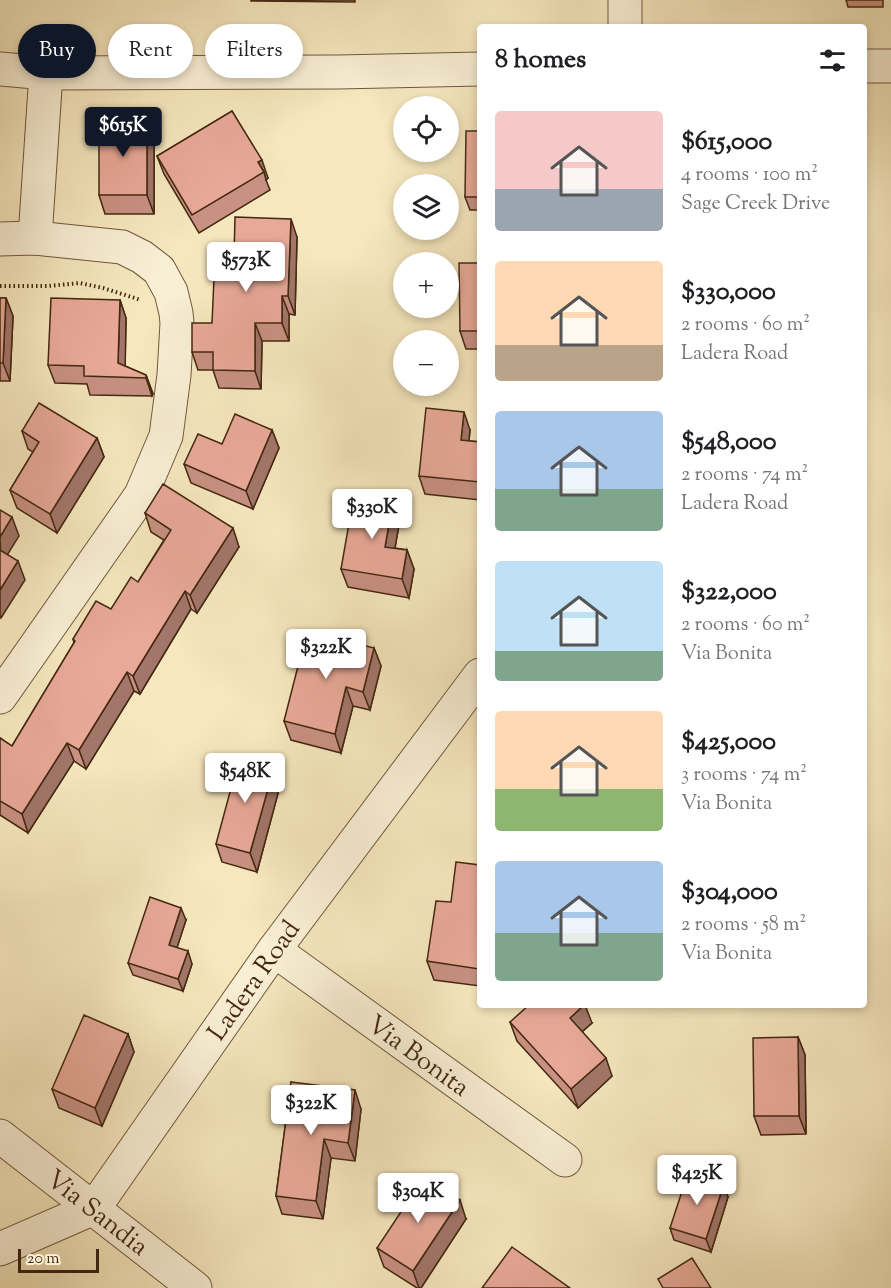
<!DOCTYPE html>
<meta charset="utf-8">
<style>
body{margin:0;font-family:"Sorts Mill Goudy",serif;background:#f6f6f6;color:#202124;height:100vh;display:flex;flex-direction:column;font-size:22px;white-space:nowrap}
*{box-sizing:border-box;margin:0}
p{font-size:20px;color:#757577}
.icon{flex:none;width:33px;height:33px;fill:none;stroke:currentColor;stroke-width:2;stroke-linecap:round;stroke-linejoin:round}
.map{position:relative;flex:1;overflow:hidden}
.panel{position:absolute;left:477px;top:24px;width:390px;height:984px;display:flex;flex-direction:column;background:#fff;border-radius:6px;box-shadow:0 3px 9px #0003}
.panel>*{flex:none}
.guide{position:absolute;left:18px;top:24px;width:369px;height:54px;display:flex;gap:12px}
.buttons{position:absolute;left:393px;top:96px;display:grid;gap:12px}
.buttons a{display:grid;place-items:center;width:66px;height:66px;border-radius:50%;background:#fff;box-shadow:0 3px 9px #0003;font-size:30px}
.scale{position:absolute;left:18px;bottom:15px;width:81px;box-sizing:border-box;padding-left:6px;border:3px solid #432810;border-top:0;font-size:16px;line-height:21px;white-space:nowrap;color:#432810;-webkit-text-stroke:4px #f9efd5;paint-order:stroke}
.price{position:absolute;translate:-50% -51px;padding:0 14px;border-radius:6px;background:#fff;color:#222;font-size:20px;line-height:39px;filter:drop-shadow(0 2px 3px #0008)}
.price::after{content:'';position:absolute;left:50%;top:36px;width:18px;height:14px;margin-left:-9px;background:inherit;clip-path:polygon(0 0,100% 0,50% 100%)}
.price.active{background:#111827;color:#fff}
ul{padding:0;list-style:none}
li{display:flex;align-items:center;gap:18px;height:150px;padding:0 18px}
li span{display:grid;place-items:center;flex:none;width:168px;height:120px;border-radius:6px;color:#555}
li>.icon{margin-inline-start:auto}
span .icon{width:72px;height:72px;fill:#fffc;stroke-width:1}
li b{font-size:26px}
h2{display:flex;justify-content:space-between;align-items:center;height:72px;padding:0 18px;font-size:26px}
.tag{padding:0 21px;border-radius:27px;background:#fff;box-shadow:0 3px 9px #0003;font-size:21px;line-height:54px}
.tag.active{background:#111827;color:#fff}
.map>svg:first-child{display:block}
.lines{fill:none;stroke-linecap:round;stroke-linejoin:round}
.minor-casing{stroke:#70583c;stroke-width:35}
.path{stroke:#432810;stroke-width:4;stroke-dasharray:1.5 3;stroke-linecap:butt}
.minor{stroke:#f9efd5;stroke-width:33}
.wall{fill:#c89183;stroke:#432810;stroke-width:1.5}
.shaded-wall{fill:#a2766a;stroke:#432810;stroke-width:1.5}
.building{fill:#e8a998;stroke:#432810;stroke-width:1.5}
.labels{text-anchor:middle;stroke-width:6;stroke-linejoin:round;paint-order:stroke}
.street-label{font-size:26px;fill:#432810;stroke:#f9efd5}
</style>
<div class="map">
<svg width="891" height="1288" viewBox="0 0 891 1288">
<rect width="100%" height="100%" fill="#f6e7be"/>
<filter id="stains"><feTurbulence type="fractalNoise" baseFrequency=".00333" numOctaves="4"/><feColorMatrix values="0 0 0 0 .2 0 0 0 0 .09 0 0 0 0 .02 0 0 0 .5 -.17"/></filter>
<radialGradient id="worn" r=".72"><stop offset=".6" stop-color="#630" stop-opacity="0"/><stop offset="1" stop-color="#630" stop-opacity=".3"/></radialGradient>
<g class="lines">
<g class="minor-casing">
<g id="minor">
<path d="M625,0V27"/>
<path d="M864,66H891"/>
<path d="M0,69L46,73L338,72L480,69"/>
<path d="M35,238L46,73"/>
<path d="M0,239L35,238L122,247L142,257L159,270L171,292L176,313L177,323L174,375L166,436L141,495L0,697"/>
<path d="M274,950L565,1160"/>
<path d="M0,1136L195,1288"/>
<path d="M0,1249L94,1208L274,950L480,675"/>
</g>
</g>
<path class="path" d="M0,286H48L80,283L103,288L141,300"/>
<use href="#minor" class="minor"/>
</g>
<g class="wall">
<path d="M251,0H355V2L251,1Z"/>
<path d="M846,0H883V7H848Z"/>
<path d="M232,111L268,178L266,180L270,190L199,233L164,174L157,156Z"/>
<path d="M147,120L154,138V214H105L99,195Z"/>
<path d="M480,131V210H470L465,197Z"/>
<path d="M297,237L295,315L289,314V341H262L261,389L219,388L213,370H198L192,352L212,323L234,257Z"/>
<path d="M480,263V349H466L460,331Z"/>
<path d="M0,298H6L13,316L10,381H0Z"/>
<path d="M120,300L126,318L125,366L146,375L153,394L152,396L90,395L87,384L55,383L48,365Z"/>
<path d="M272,430L279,448L253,509L191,483L184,464L222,444Z"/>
<path d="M470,430L469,441L480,442V500L425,494L419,476Z"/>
<path d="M22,431L97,438L104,457L57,533L17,508L10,490L33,452L28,449Z"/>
<path d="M393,501L400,519L395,548L407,550L414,569L409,598L348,587L341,569Z"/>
<path d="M145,513L239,547L197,613L191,609L140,694L134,691L86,769L74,761L28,833L0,815V738L12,746L74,643L73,639L111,609L138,582L164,540L151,532Z"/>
<path d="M374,648L381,666L370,710L353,706L341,753L291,740L284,721Z"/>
<path d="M281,782L257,872L222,862L216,844Z"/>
<path d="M480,865V986L434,980L427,961L451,902Z"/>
<path d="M186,920L177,947L192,964L183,991L133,975L128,963Z"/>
<path d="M510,1022L592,1023L582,1032L612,1076L578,1108L517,1041Z"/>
<path d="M128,1034L134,1052L102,1126L59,1108L52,1089Z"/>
<path d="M798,1037L805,1055L806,1134L761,1135L754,1116Z"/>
<path d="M291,1082L361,1109L355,1161L331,1158L323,1219L282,1214L276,1196Z"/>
<path d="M728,1197L711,1252L674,1240L670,1228Z"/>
<path d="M466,1219L421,1288H417L384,1267L377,1248Z"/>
</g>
<g class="shaded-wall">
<path d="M147,120L154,138V214L147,195Z"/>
<path d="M262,160L268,178L266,180L264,172L258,162Z"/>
<path d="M291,219L297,237L295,315L288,296Z"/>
<path d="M282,296L289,314V341L282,323Z"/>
<path d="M6,298L13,316L10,381L3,363Z"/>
<path d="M120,300L126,318L125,378L118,363Z"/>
<path d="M255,323L262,341L261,389L255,371Z"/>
<path d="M146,375L153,394L152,396L146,378Z"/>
<path d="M464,412L470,430L467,459L461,440Z"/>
<path d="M272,430L279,448L253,509L246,491Z"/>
<path d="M97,438L104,457L57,533L50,514Z"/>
<path d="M393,501L400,519L392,565L385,547Z"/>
<path d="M12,517L19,536L1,565L0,537Z"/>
<path d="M233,528L239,547L197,613L190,595Z"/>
<path d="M407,550L414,569L409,598L402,579Z"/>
<path d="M18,561L25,580L1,618L0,615V590Z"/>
<path d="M185,591L191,609L140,694L133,676Z"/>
<path d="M374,648L381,666L370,710L363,692Z"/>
<path d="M127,672L134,691L86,769L79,750Z"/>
<path d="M346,687L353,706L341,753L335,734Z"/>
<path d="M67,743L74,761L28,833L22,814Z"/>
<path d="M275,764L281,782L257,872L250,853Z"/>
<path d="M181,908L186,920L174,957L169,945Z"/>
<path d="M188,951L192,964L183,991L178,979Z"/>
<path d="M584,1005H585L592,1023L576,1037L570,1018Z"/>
<path d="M128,1034L134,1052L102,1126L95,1108Z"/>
<path d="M798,1037L805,1055L806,1134L799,1116Z"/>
<path d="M606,1058L612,1076L578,1108L571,1089Z"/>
<path d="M355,1090L361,1109L355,1161L348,1143Z"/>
<path d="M324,1139L331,1158L323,1219L316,1201Z"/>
<path d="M724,1184L728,1197L711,1252L706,1239Z"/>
<path d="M460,1200L466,1219L421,1288H419L413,1271Z"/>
</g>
<g class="building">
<path d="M232,111L262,160L258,162L264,172L192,215L157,156Z"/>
<rect x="99" y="120" width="48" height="75"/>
<path d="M466,131H480V197H465Z"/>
<path d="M235,217L291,219L288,296H282V323H255V371L213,370V352H192V323H212L215,256L234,257Z"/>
<path d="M459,263H480V331H460Z"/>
<path d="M0,298H6L3,363H0Z"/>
<path d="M51,298L120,300L118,363L146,375V378L84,376V366L48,365Z"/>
<path d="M39,403L97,438L50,514L10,490L39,442L22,431Z"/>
<path d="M426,408L464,412L461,440L480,442V482L419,476Z"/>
<path d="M235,414L272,430L246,491L184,464L198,434L222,444Z"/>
<path d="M163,484L233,528L190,595L185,591L133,676L127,672L79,750L67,743L22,814L0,801V738L12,746L75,641L73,639L96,601L111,609L131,577L138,582L171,530L145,513Z"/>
<path d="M354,495L393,501L385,547L407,550L402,579L341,569Z"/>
<path d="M0,510L12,517L0,537Z"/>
<path d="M0,550L18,561L0,590Z"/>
<path d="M307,631L374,648L363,692L346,687L335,734L284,721Z"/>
<path d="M240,755L275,764L250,853L216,844Z"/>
<path d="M456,862L480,865V960L479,969L427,961L436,901L451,902Z"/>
<path d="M150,897L181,908L169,945L188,951L178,979L128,963Z"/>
<path d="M529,1005H584L570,1018L606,1058L571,1089L510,1022Z"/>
<path d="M84,1015L128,1034L95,1108L52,1089Z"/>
<path d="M798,1037L799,1116H754L753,1038Z"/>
<path d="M291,1082L355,1090L348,1143L324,1139L316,1201L276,1196Z"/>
<path d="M688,1173L724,1184L706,1239L670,1228Z"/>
<path d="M424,1177L460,1200L413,1271L377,1248Z"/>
<path d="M512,1247L570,1288H482Z"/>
<path d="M692,1258L711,1288H663L658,1279Z"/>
</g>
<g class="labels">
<g class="street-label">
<text transform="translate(253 980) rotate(-55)" y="9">Ladera Road</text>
<text transform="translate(419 1055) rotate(36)" y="9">Via Bonita</text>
<text transform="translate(98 1212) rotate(38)" y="9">Via Sandia</text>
</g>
</g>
<rect width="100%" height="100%" filter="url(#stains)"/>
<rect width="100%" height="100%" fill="url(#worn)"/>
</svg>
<div class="buttons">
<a><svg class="icon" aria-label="locate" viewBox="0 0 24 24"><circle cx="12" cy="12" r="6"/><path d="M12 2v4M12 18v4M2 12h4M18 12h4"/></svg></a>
<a><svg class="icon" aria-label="layers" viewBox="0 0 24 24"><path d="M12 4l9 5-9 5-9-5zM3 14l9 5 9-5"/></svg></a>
<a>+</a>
<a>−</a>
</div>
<div class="scale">20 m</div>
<b class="price active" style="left:123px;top:158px">$615K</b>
<b class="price" style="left:246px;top:293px">$573K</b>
<b class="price" style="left:372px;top:540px">$330K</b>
<b class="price" style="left:326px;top:680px">$322K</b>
<b class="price" style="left:245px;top:804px">$548K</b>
<b class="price" style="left:311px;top:1136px">$322K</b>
<b class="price" style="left:697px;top:1206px">$425K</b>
<b class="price" style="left:418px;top:1224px">$304K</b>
<div class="guide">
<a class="tag active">Buy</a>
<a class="tag">Rent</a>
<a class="tag">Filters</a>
</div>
<section class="panel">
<h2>8 homes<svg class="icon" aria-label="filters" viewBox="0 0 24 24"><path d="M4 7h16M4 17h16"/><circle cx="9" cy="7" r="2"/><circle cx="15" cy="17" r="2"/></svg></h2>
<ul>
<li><span style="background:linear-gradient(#f6c9c9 65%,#9aa5b1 0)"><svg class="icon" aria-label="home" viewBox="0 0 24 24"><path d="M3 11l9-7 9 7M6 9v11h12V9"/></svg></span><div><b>$615,000</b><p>4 rooms · 100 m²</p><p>Sage Creek Drive</p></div></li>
<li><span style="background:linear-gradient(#ffd9b3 70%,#b9a48a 0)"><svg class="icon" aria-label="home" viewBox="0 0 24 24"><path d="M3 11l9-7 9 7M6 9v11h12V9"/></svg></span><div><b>$330,000</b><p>2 rooms · 60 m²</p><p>Ladera Road</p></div></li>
<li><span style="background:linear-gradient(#a9c7e8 65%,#7fa58c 0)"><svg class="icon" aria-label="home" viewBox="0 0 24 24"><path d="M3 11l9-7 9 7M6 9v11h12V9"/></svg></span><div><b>$548,000</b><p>2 rooms · 74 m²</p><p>Ladera Road</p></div></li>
<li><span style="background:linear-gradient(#bfe0f5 75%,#7fa58c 0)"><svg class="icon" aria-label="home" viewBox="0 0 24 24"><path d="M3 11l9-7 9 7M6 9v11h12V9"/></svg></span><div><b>$322,000</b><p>2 rooms · 60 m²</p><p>Via Bonita</p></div></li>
<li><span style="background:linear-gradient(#ffd9b3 65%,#8fb573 0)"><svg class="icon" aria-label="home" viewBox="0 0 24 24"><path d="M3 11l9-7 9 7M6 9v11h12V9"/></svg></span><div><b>$425,000</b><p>3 rooms · 74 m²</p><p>Via Bonita</p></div></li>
<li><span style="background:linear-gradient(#a9c7e8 60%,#7fa58c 0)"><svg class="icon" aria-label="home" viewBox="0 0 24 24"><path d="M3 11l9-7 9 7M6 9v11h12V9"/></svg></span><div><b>$304,000</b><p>2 rooms · 58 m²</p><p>Via Bonita</p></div></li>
</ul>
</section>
</div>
